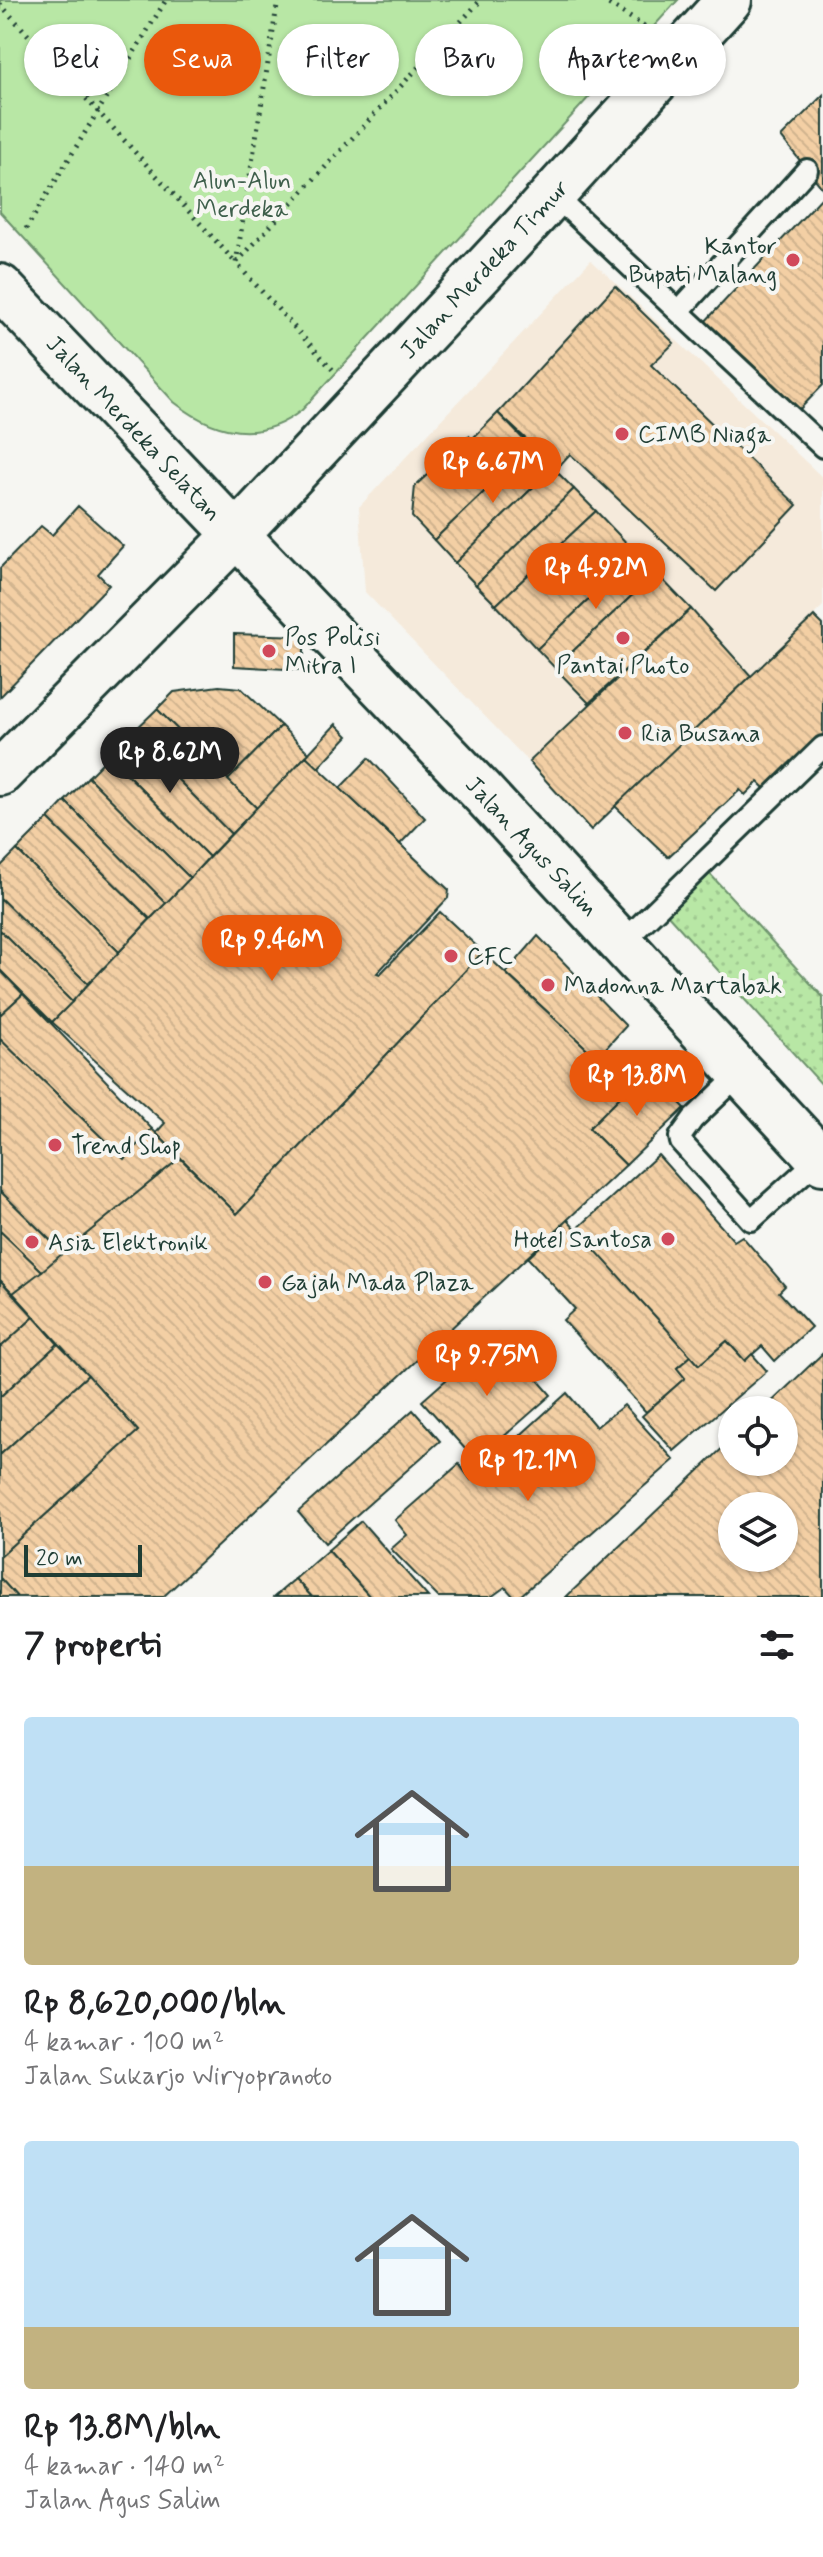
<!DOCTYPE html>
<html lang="id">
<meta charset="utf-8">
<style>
body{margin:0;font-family:Mynerve,sans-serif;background:#f6f6f6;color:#202124;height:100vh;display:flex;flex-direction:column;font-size:30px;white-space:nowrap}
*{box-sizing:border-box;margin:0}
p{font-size:26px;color:#757577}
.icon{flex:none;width:44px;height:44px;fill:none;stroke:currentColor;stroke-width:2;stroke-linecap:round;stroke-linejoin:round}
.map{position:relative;height:1597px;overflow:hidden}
.side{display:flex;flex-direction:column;background:#fff;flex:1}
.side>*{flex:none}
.banner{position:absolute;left:24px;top:24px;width:776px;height:72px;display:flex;gap:16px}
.tools{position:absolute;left:718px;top:1396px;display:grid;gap:16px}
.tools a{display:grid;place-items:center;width:80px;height:80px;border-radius:50%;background:#fff;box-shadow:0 2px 6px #0004;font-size:40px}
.scale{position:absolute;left:24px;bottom:20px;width:118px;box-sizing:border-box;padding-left:8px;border:4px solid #1f3d34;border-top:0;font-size:22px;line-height:28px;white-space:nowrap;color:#1f3d34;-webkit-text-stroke:6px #f6f6f2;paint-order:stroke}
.price{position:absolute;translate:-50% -68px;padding:0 18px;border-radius:28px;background:#ea580c;color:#fff;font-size:26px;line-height:52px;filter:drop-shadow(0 2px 4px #0008)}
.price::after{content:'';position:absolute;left:50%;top:48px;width:24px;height:18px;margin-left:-12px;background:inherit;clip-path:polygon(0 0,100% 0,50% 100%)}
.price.active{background:#222;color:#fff}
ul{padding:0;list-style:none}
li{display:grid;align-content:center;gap:16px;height:424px;padding:0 24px}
li span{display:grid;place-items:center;height:248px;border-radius:8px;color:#555}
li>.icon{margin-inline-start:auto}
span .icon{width:144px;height:144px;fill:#fffc;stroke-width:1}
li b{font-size:34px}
h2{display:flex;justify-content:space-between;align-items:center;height:96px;padding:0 24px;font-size:34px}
.tag{padding:0 28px;border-radius:36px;background:#fff;box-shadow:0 2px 6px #0004;font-size:28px;line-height:72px}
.tag.active{background:#ea580c;color:#fff}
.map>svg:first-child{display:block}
.built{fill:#f5eadb}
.green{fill:#b8e7a5;stroke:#6c926c;stroke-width:2}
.garden{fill:url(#garden-dots);stroke:#6c926c;stroke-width:2}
.building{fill:url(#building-back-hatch);stroke:#1f3d34;stroke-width:2;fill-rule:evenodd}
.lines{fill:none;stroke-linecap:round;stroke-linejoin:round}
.service-casing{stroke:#1f3d34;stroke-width:26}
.secondary-casing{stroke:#1f3d34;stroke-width:50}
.primary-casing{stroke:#1f3d34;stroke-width:50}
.path{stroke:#1f3d34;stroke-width:5;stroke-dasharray:2 6;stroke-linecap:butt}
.service{stroke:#f6f6f2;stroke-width:20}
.secondary{stroke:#f6f6f2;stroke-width:44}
.primary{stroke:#f6f6f2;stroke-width:44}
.poi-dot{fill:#d1495b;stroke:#f6f6f2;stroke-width:3}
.labels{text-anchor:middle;stroke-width:8;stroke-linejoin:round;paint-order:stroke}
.park-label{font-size:24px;fill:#3e5f4b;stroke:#f6f6f2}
.poi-label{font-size:24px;fill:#1f3d34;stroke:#f6f6f2;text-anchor:start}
.street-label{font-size:24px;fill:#1f3d34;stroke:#f6f6f2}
</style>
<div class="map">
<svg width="823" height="1597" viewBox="0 0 823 1597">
<defs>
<pattern id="garden-dots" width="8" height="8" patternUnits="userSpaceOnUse" patternTransform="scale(2)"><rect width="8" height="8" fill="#b8e7a5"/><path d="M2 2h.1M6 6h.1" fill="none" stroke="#9ec78f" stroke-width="1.8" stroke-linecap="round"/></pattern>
<pattern id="building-back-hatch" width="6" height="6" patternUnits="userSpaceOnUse" patternTransform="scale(2)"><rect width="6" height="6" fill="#f3cfa4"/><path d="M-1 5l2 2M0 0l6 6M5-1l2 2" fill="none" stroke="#d0b38e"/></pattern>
</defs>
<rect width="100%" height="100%" fill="#f6f6f2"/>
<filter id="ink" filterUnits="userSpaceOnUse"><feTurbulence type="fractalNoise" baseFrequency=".0125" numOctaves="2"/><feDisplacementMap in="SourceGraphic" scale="16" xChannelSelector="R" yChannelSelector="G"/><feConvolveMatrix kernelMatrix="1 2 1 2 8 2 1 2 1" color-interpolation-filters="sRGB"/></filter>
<g filter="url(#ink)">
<path class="built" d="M591,260L823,478V606L751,676L691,609L529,762L365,592L359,507Z"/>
<path class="green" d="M0,0H678L302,410C259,444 215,434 174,402L0,212Z"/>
<path class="garden" d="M710,874L823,997V1086L667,914Z"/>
<g class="building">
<path d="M823,95V189L781,137Z"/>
<path d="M823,196V385L796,413L702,325Z"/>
<path d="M615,286L674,343L651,365L797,505L716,591L570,454L557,468L498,413Z"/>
<path d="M498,413L531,447L434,540L412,517L415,486L469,436L472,439Z"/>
<path d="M531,447L553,468L455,563L434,540Z"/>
<path d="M553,468L574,489L476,585L455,563Z"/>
<path d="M574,489L596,511L496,605L476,585Z"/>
<path d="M78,506L123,546L98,574L109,585L0,697V568L41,526L52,535Z"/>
<path d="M596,511L637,554L537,649L496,605Z"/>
<path d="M637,554L656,573L555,668L537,649Z"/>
<path d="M656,573L691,609L589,703L555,668Z"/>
<path d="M691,609L751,676L591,830L529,762Z"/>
<path d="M814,616L823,625V737L766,790L758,782L745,795L740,790L668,857L615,806Z"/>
<path d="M234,634L304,636V670L234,666Z"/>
<path d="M219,686L241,688L281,726L228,780L157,709L174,692Z"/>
<path d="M157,709L257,808L231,834L132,733Z"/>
<path d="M336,724L348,736L318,768L306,756Z"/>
<path d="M281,726L309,753L257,808L228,780Z"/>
<path d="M132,733L231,834L209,857L109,756Z"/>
<path d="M109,756L209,857L190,878L88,777Z"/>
<path d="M306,756L449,890L448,898L377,973L380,974L440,912L483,952L237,1214L156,1133L165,1123L52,1022Z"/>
<path d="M369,758L425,818L400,844L340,788Z"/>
<path d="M88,777L190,878L166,903L65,801Z"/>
<path d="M65,801L166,903L150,919L48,819Z"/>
<path d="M48,819L150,919L119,952L17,850Z"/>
<path d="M17,850L119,952L88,984L0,898V867Z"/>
<path d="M0,898L88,984L72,1002L0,930Z"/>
<path d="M0,930L72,1002L52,1022L0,970Z"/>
<path d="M538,936L626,1026L597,1058L506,973Z"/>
<path d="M483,952L629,1088L589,1128L626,1165L163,1597H17L0,1578V1556L138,1431L13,1293L180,1158L237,1214Z"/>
<path d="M0,970L23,994L0,1015Z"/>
<path d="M23,994L152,1129L124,1159L0,1039V1015Z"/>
<path d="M0,1039L124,1159L152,1129L180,1158L63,1253L0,1191Z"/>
<path d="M647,1070L685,1108L626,1165L589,1128Z"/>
<path d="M658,1155L734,1241L742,1236L785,1286L779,1292L811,1327L775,1361L762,1346L745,1361L727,1341L699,1365L576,1230Z"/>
<path d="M0,1191L63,1253L42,1271L0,1231Z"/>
<path d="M568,1220L691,1356L677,1368L685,1378L646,1412L563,1320L575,1309L528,1258Z"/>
<path d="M0,1231L42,1271L13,1293L0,1280Z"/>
<path d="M0,1280L34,1317L0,1348Z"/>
<path d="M34,1317L58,1344L0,1397V1348Z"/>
<path d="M498,1334L551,1395L476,1461L422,1401Z"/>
<path d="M727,1341L745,1361L752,1354L767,1371L674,1451L642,1416L685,1378L677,1368L691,1356L699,1365Z"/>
<path d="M58,1344L88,1375L0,1455V1397Z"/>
<path d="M823,1353V1597H566L732,1439V1462H784V1410H763ZM732,1506H784V1558H732Z"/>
<path d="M88,1375L138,1431L0,1556V1455Z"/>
<path d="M567,1393L596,1427L624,1405L674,1460L519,1597H514L505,1587L491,1597H438L391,1549L407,1535L395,1520L459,1464L471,1480Z"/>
<path d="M413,1410L440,1441L325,1543L298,1512Z"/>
<path d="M361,1521L428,1597H370L328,1550Z"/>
<path d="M328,1550L370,1597H312L295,1579Z"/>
<path d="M0,1578L17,1597H0Z"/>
<path d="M295,1579L312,1597H274Z"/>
</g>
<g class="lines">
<g class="service-casing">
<g id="service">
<path d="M553,194L823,447"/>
<path d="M679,311L807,170"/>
<path d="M622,943L823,747"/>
<path d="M741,1073L693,1119L680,1137L681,1142L751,1220L820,1158"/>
</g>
</g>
<g class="secondary-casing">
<path id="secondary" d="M0,287L480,790L823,1162"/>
</g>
<g class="primary-casing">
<path id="primary" d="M0,773L236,535L522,229L729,0"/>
</g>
<g class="path">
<path d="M278,0L236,263L333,370"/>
<path d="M602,0L649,29"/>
<path d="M0,4L236,263L481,0"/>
<path d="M26,229L166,0"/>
</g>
<use href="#service" class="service"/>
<use href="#secondary" class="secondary"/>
<use href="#primary" class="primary"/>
</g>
</g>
<g class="poi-dot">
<circle cx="793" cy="260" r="8"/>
<circle cx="622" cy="434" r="8"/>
<circle cx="623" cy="638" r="8"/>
<circle cx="269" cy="651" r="8"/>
<circle cx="625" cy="733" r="8"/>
<circle cx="451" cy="956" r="8"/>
<circle cx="548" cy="985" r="8"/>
<circle cx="55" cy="1145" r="8"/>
<circle cx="668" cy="1239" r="8"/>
<circle cx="32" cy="1242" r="8"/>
<circle cx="265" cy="1282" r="8"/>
</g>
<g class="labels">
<g class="park-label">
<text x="242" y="188">Alun-Alun<tspan x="242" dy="28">Merdeka</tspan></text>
</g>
<g class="poi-label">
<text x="777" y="254" text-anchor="end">Kantor<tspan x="777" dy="28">Bupati Malang</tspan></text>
<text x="638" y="442">CIMB Niaga</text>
<text x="285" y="645">Pos Polisi<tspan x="285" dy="28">Mitra I</tspan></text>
<text x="623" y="673" text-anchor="middle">Pantai Photo</text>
<text x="641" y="741">Ria Busana</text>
<text x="467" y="964">CFC</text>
<text x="564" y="993">Madonna Martabak</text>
<text x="71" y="1153">Trend Shop</text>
<text x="652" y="1247" text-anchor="end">Hotel Santosa</text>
<text x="48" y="1250">Asia Elektronik</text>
<text x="281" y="1290">Gajah Mada Plaza</text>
</g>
<g class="street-label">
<text transform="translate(484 269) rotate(-47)" y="8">Jalan Merdeka Timur</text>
<text transform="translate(134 428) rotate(47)" y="8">Jalan Merdeka Selatan</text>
<text transform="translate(532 846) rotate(47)" y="8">Jalan Agus Salim</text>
</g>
</g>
</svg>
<div class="tools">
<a><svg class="icon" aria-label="locate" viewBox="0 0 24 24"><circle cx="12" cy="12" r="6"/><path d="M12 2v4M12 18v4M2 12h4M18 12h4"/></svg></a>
<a><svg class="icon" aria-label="layers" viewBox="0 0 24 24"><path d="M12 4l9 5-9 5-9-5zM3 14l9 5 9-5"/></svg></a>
</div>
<div class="scale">20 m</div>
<b class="price" style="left:493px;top:505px">Rp 6.67M</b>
<b class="price" style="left:596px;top:611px">Rp 4.92M</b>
<b class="price active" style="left:170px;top:795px">Rp 8.62M</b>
<b class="price" style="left:272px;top:983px">Rp 9.46M</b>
<b class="price" style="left:637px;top:1118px">Rp 13.8M</b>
<b class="price" style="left:487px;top:1398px">Rp 9.75M</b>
<b class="price" style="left:528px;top:1503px">Rp 12.1M</b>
<div class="banner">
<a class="tag">Beli</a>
<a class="tag active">Sewa</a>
<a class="tag">Filter</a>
<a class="tag">Baru</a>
<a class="tag">Apartemen</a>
</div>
</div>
<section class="side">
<h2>7 properti<svg class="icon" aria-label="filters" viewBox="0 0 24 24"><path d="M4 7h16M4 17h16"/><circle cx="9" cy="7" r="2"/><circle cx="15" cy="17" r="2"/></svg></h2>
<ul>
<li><span style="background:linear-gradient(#bfe0f5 60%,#c2b280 0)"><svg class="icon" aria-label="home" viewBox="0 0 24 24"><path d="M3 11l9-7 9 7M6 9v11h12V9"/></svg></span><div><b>Rp 8,620,000/bln</b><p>4 kamar · 100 m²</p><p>Jalan Sukarjo Wiryopranoto</p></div></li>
<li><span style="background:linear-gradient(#bfe0f5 75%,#c2b280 0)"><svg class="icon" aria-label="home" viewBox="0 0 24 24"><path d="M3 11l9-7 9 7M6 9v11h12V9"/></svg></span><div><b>Rp 13.8M/bln</b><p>4 kamar · 140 m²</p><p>Jalan Agus Salim</p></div></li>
</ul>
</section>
